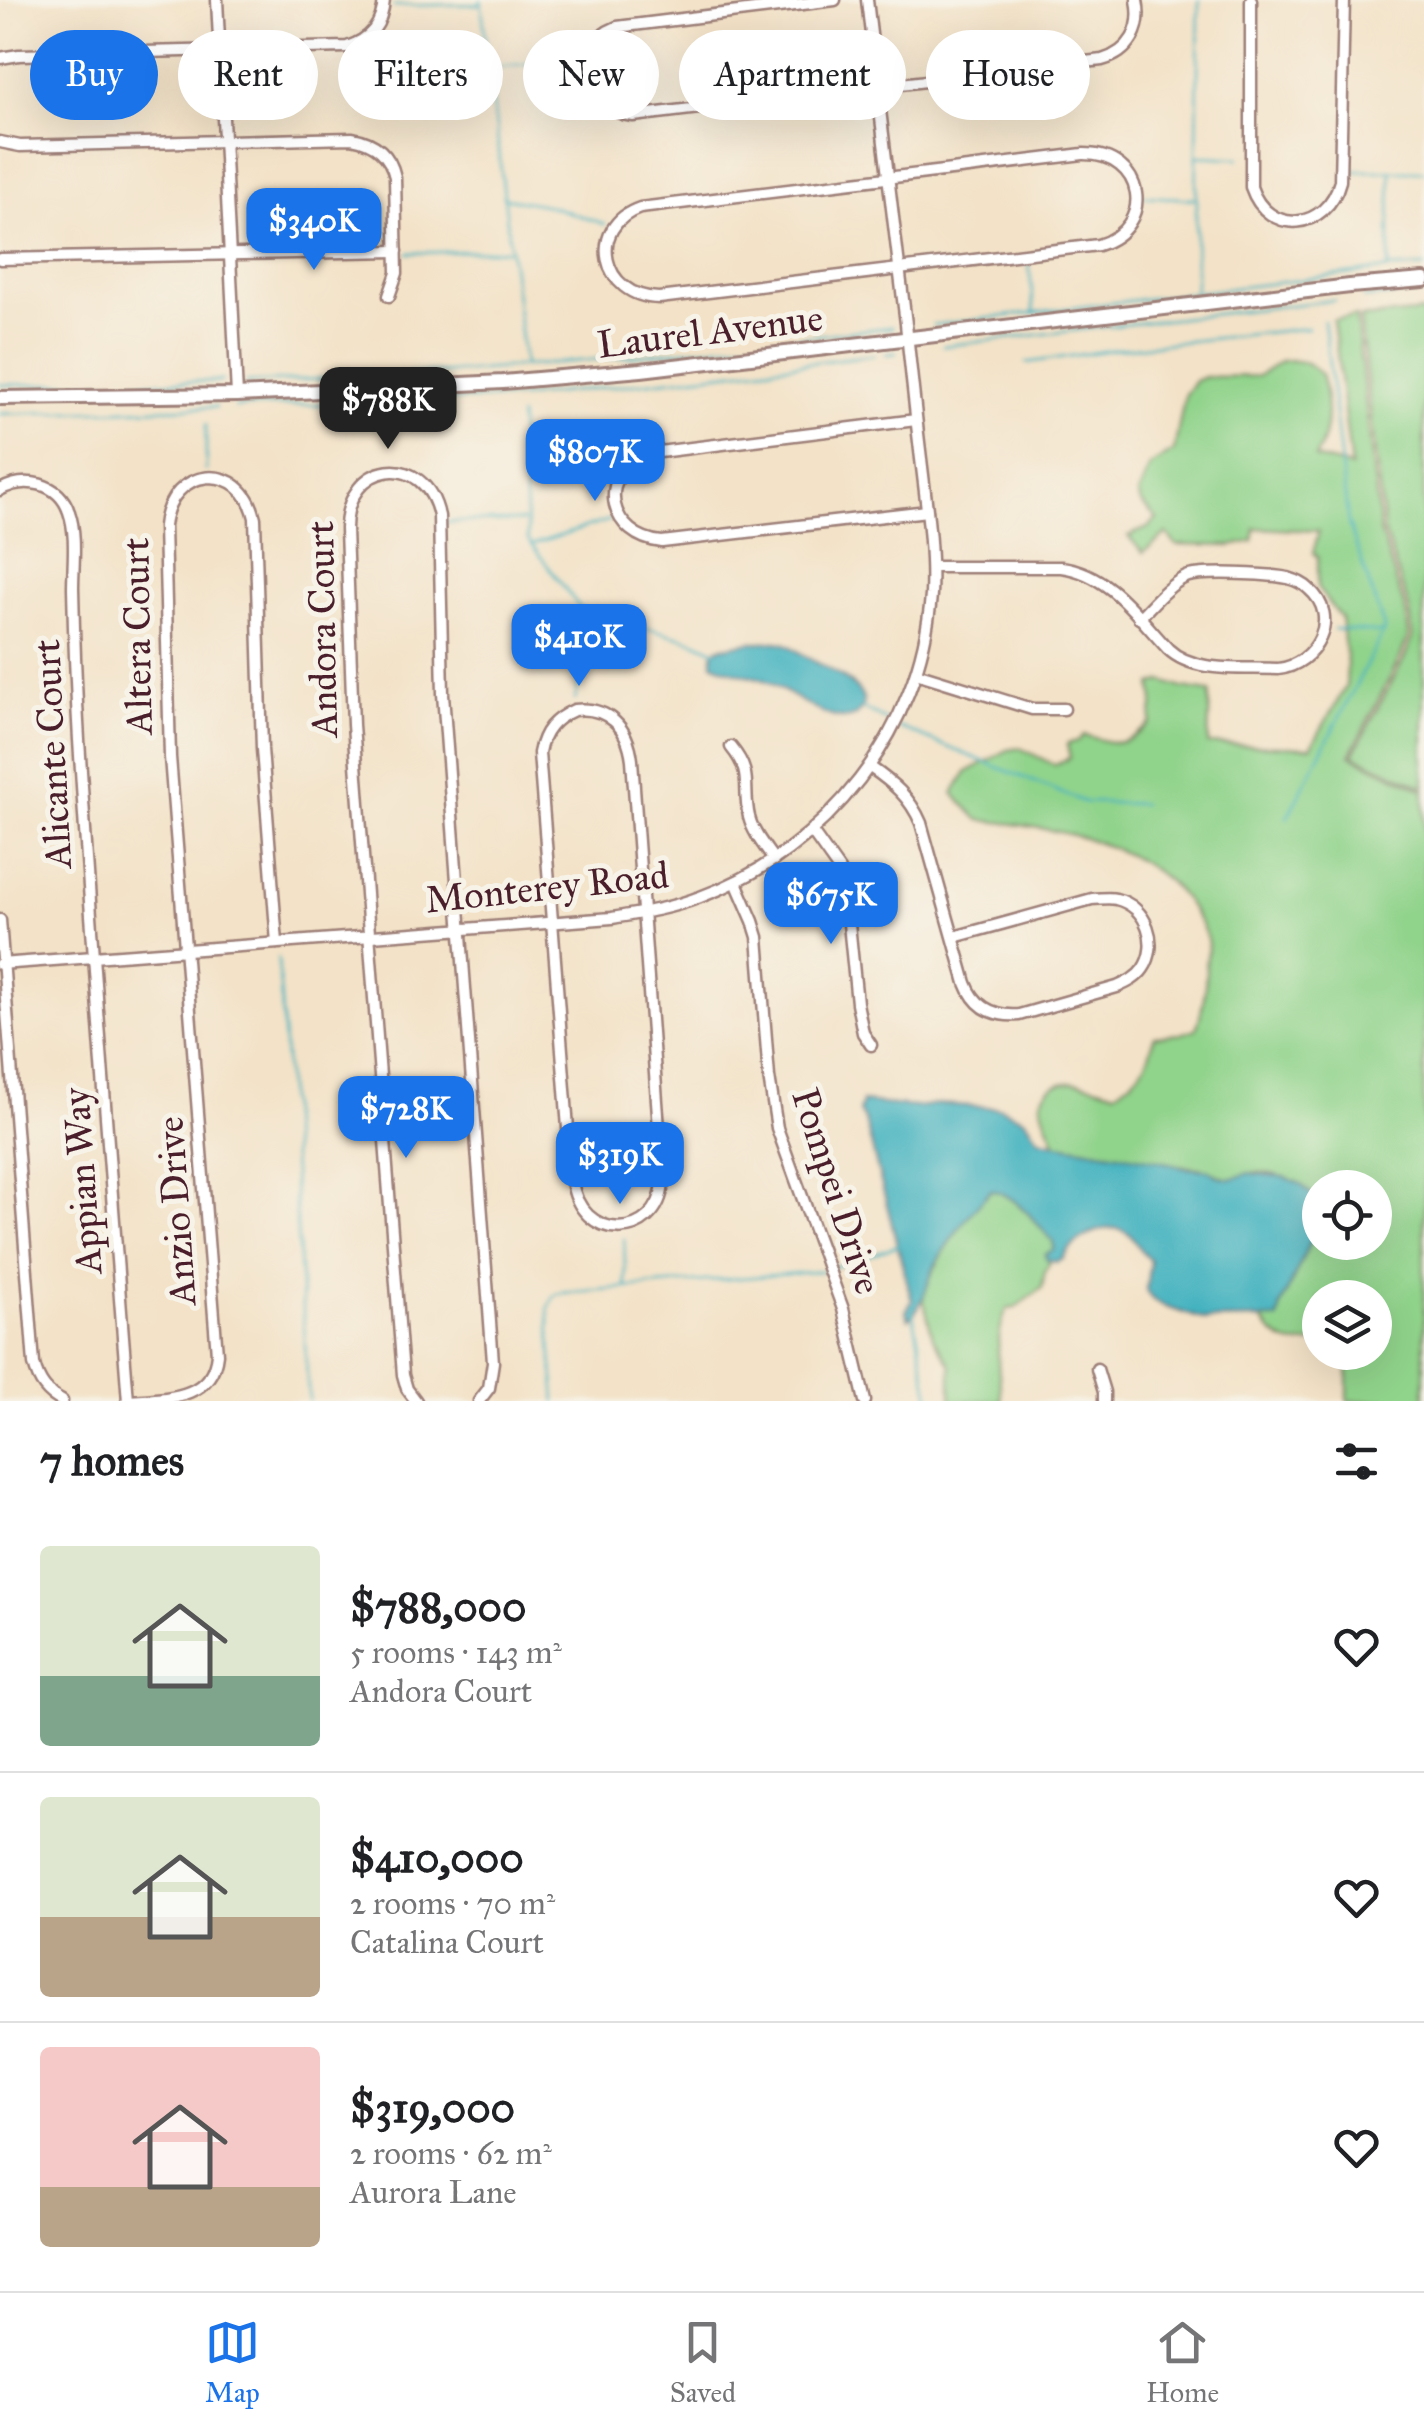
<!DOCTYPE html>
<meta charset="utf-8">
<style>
body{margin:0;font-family:"IM FELL Great Primer",serif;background:#f2f2f2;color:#202124;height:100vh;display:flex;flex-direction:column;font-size:38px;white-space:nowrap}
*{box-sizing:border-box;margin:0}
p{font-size:32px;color:#757577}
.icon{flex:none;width:55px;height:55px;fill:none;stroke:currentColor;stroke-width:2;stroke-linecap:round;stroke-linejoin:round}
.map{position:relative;height:1401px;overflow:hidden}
.sheet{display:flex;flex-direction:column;background:#fff;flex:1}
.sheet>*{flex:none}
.guide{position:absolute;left:30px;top:30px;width:1365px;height:90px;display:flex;gap:20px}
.controls{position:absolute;left:1302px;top:1170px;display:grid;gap:20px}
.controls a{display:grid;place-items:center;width:90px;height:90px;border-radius:50%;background:#fff;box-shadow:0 10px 40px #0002;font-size:50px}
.price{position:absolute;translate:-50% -85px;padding:0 22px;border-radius:20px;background:#1a73e8;color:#fff;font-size:32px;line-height:65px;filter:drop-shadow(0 2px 5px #0008)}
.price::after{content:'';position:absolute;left:50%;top:60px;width:30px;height:22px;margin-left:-15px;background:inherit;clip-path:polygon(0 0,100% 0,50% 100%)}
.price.selected{background:#222;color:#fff}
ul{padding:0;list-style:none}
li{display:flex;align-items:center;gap:30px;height:250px;padding:0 40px}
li+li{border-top:2px solid #e0e0e0}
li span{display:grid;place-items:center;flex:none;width:280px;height:200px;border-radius:10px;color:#555}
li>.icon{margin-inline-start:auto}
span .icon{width:120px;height:120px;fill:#fffc;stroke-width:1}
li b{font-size:42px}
h2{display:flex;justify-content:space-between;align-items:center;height:120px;padding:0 40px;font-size:42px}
.pill{padding:0 35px;border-radius:45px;background:#fff;box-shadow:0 10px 40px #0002;font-size:35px;line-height:90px}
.pill.selected{background:#1a73e8;color:#fff}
.dock{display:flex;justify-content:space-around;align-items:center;height:140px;border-top:2px solid #e0e0e0;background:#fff;font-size:28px;color:#757577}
.dock a{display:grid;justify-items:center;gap:5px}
.dock .selected{color:#1a73e8}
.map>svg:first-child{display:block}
.green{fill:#90d38b;stroke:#6d795b;stroke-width:2.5}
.water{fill:#45b3c0;stroke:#486976;stroke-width:2.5}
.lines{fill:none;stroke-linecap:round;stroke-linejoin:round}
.stream{stroke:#45b3c0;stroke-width:2.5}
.minor-casing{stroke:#9e8079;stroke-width:15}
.major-casing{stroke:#9e8079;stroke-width:18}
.minor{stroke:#fff;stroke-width:10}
.major{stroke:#fff;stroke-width:12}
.labels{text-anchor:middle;stroke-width:10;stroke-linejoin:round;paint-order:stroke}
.street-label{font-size:38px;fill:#4a1f2b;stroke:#f7f3e8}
</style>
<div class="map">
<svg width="1424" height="1401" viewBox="0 0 1424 1401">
<rect width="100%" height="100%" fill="#f7f3e8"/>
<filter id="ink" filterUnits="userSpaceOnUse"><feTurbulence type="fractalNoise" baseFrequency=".01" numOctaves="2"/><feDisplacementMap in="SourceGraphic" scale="20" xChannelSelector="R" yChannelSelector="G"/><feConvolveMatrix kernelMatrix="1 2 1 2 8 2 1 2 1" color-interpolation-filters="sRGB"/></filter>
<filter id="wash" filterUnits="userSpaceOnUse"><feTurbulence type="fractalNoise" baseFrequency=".0048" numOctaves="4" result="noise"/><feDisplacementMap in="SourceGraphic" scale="40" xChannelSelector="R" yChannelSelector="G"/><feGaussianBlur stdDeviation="2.25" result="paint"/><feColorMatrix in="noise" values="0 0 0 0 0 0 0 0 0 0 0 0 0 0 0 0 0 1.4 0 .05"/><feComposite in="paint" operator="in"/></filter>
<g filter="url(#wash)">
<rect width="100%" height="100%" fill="#f3e2c7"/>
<g class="green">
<path d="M1424,312V787L1353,755L1404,659L1413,636L1410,611L1384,531L1360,318Z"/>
<path d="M1356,317L1380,531L1406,612L1409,635L1400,658L1350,755L1424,790V1401H1348V1353L1375,1352V1298H1320V1342C1290,1347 1280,1345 1261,1319L1278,1318L1281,1305L1320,1220V1242H1375V1188H1320V1206C1308,1185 1276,1170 1252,1173C1244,1174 1237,1179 1229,1179C1220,1178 1216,1173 1207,1170C1195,1165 1182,1169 1169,1163L1056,1144C1052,1132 1043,1118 1042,1106C1041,1098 1043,1096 1047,1091C1065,1073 1096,1086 1116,1092C1140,1075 1149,1065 1154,1036L1181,1034L1196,1029C1204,1008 1205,991 1206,969C1206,961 1208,953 1208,945C1207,933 1199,921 1192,910C1152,843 1051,827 979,820L953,793L967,772L1008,750L1020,748L1055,765L1070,758L1067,744L1078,741L1084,735C1119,745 1123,748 1151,723L1154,699L1152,685L1163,681L1183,688L1210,692L1208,744L1311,747L1346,686L1347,663L1341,619L1318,589V557L1313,553L1319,531L1255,528L1253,541L1232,546L1176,545L1167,534L1143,553L1128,536L1148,528L1157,519L1141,503L1138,494L1150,466L1174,451L1185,394L1195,381L1204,377L1258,376L1281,361L1290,360L1307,363L1321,374C1329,402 1331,432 1315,458L1351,467L1333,320Z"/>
<path d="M991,1190C1016,1194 1036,1223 1053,1241L1054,1249L1047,1260L1051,1261L1045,1271L1042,1288L1015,1308L1007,1309C994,1338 998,1370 1002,1401H951V1365L933,1338L923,1298L926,1284L952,1238L966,1216Z"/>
</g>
<g class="water">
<path d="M751,642C761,642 774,641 783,643C792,646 801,654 810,659C823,666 884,693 856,715C835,730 784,688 764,680C747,674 728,672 713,663V654L718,648Z"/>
<path d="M862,1102L916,1107L939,1104L1001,1108L1025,1119L1040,1139L1059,1144L1160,1161L1185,1168L1209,1170L1219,1177L1231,1179L1249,1173L1285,1177L1299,1183L1315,1197L1320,1206V1220L1281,1305L1278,1319L1205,1320L1166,1307L1152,1299L1146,1290L1150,1260C1140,1253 1138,1244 1130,1235C1112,1217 1072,1239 1063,1259L1057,1262L1047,1260L1045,1255L1054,1249L1053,1241C1036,1223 1016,1194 991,1190C970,1213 952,1235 937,1262C927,1280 924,1308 908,1319L906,1311L912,1301L865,1121L859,1112Z"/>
</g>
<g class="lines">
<g class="stream">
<path d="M481,0L524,365"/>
<path d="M393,6L482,4"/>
<path d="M489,68L577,58"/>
<path d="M1197,156L1239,158"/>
<path d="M1347,171H1424"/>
<path d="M1143,196L1196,199"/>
<path d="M506,198L550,206L605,224"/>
<path d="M409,253L507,250"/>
<path d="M1029,263L1034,311"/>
<path d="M1389,269L1391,171"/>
<path d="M1195,292L1199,0"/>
<path d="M1364,298L1424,292"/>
<path d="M933,325L1389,269L1424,267"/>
<path d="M943,346L1335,300"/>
<path d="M886,354L896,353"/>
<path d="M1026,363L1117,349L1308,328"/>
<path d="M246,383L471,371L613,358L892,327"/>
<path d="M0,385L222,381"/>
<path d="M235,407L518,398L874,355"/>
<path d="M0,414L216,407"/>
<path d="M519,416L528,540L580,608L596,618L655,630L694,641L718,652"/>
<path d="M206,425V470"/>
<path d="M445,522L523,521"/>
<path d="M531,545L610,520"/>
<path d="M1334,629L1382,633"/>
<path d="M575,700L595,619"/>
<path d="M859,706L891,723"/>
<path d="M898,727L1084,802L1142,804"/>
<path d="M1287,818L1383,633L1384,627L1348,522L1324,321"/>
<path d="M278,958L309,1401"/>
<path d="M624,1239L626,1288"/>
<path d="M831,1268L899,1245"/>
<path d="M913,1314L931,1401"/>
<path d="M556,1401L548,1309L555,1295L563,1293L824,1271"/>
</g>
</g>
</g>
<g filter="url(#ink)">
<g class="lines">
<g class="minor-casing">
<g id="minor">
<path d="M217,0L237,395"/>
<path d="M835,0L617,27C566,47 580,110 633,116L1102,60C1130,52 1143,29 1137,0"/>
<path d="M1251,0V187C1268,237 1327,231 1340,181L1344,0"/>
<path d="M0,58L19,55L347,47C371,39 382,25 384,0"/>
<path d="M0,142L20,146L352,138C375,142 390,154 395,177L397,273L389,296"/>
<path d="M1083,154C1145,153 1157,227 1098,245L659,298C600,297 587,226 640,208Z"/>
<path d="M0,259L397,251"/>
<path d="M916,420L643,454C595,478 610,537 662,542L927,511"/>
<path d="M0,490C25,476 59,482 69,512C77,534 73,564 73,588C74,639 76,689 79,740C93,960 111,1181 128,1401"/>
<path d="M932,567H1061C1109,573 1137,616 1168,649C1194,674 1243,667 1278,669C1316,665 1342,617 1309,589C1303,583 1295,580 1288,578C1269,574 1202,571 1186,577C1168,585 1153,604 1139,618"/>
<path d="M916,673L1032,709H1064"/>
<path d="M574,710C608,706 628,727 632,760L663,1183C658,1243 579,1243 572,1180L539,753C543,731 554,719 574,710Z"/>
<path d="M731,747C754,775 742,786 749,817C753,833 765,847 774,860"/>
<path d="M870,767C893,783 910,797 921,823L966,983C975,1007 993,1017 1019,1015L1117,987C1126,983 1136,979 1143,969C1160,944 1147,906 1116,899C1109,897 1100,899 1092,899L954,937"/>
<path d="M812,832L839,870L847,904L857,1003L863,1033L871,1045"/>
<path d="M736,882L753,921L758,937L769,1077L777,1128L843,1309L865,1401"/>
<path d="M0,920L34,1364C38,1381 47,1394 62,1401"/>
<path d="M0,964L612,918C642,913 672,908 700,897C827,851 921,730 931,595C933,552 927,509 922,467C916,419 911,371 906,324C892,216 880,108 867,0"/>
<path d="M1097,1369L1104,1392V1401"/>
<path d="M127,1401C164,1398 212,1401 217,1354L170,757L164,526C170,466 242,459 255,518L262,749L277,943"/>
<path d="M416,1401L407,1389L403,1375L353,725L346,529C346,460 425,449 439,516L443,694L493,1362L489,1388L479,1401"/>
</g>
</g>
<g class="major-casing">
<path id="major" d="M0,398L237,395L503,382L641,370L1350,286L1424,280"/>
</g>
<use href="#minor" class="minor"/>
<use href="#major" class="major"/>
</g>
</g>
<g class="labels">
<g class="street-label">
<text transform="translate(710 331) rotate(-7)" y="13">Laurel Avenue</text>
<text transform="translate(322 629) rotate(-91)" y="13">Andora Court</text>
<text transform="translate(137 636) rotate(-91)" y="13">Altera Court</text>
<text transform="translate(52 754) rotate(-93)" y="13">Alicante Court</text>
<text transform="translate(547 887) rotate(-6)" y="13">Monterey Road</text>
<text transform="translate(82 1181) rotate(-94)" y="13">Appian Way</text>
<text transform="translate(837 1191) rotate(72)" y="13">Pompei Drive</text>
<text transform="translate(176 1211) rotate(-94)" y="13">Anzio Drive</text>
</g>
</g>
</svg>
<div class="controls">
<a><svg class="icon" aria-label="locate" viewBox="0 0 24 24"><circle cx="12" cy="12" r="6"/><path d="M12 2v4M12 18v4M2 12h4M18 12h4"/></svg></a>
<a><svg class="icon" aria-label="layers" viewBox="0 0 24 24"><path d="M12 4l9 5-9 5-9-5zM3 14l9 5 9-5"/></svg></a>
</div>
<b class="price" style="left:314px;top:273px">$340K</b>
<b class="price selected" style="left:388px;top:452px">$788K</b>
<b class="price" style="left:595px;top:504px">$807K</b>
<b class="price" style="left:579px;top:689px">$410K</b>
<b class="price" style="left:831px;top:947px">$675K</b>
<b class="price" style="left:406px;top:1161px">$728K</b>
<b class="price" style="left:620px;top:1207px">$319K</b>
<div class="guide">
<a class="pill selected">Buy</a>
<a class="pill">Rent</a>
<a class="pill">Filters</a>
<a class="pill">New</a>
<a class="pill">Apartment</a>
<a class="pill">House</a>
</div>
</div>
<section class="sheet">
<h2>7 homes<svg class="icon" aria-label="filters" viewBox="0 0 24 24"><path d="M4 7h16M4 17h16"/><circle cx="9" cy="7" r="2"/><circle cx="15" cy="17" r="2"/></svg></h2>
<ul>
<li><span style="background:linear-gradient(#dfe7d0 65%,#7fa58c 0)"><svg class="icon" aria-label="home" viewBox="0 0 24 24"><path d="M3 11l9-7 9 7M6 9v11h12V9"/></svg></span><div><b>$788,000</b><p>5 rooms · 143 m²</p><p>Andora Court</p></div><svg class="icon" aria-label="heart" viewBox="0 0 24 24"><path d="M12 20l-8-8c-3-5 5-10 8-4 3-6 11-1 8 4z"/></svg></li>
<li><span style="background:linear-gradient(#dfe7d0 60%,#b9a48a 0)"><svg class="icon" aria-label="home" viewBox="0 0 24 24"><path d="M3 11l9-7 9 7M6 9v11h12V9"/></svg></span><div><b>$410,000</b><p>2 rooms · 70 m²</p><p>Catalina Court</p></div><svg class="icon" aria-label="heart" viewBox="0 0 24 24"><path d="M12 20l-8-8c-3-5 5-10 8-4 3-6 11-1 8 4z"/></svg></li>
<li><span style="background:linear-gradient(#f6c9c9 70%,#b9a48a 0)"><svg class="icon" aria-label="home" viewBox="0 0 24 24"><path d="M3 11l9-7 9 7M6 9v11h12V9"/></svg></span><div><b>$319,000</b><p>2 rooms · 62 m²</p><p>Aurora Lane</p></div><svg class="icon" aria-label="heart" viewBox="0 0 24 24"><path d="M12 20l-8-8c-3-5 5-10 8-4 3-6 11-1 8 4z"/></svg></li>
</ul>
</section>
<nav class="dock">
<a class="selected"><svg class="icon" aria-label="map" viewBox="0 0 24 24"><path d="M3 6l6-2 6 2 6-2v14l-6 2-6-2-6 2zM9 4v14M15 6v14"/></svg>Map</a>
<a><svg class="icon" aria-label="saved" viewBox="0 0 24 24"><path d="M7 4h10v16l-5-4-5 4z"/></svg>Saved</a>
<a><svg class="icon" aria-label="home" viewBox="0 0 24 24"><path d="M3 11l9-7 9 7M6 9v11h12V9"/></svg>Home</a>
</nav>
